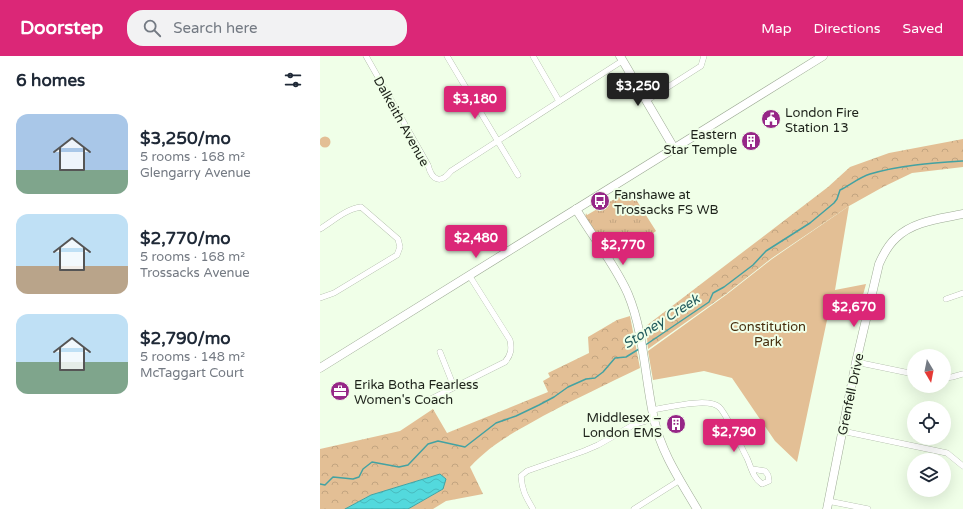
<!DOCTYPE html>
<meta charset="utf-8">
<style>
body{margin:0;font-family:"Varela Round",sans-serif;background:#f2f2f3;color:#1f2937;height:100vh;display:flex;flex-direction:column;font-size:15px;white-space:nowrap}
*{box-sizing:border-box;margin:0}
p{font-size:13px;color:#747a83}
.icon{flex:none;width:22px;height:22px;fill:none;stroke:currentColor;stroke-width:2;stroke-linecap:round;stroke-linejoin:round}
.map{position:relative;flex:1;overflow:hidden}
.details{display:flex;flex-direction:column;background:#fff;width:320px}
.details>*{flex:none}
.needle{width:26px;rotate:170deg}
.buttons{position:absolute;left:587px;top:293px;display:grid;gap:8px}
.buttons a{display:grid;place-items:center;width:44px;height:44px;border-radius:50%;background:#fff;box-shadow:0 4px 16px #0002;font-size:20px}
.price{position:absolute;translate:-50% -34px;padding:0 9px;border-radius:4px;background:#db2777;color:#fff;font-size:13px;line-height:26px;filter:drop-shadow(0 1px 2px #0008)}
.price::after{content:'';position:absolute;left:50%;top:24px;width:12px;height:9px;margin-left:-6px;background:inherit;clip-path:polygon(0 0,100% 0,50% 100%)}
.price.current{background:#222;color:#fff}
ul{padding:0;list-style:none}
li{display:flex;align-items:center;gap:12px;height:100px;padding:0 16px}
li span{display:grid;place-items:center;flex:none;width:112px;height:80px;border-radius:12px;color:#555}
li>.icon{margin-inline-start:auto}
span .icon{width:48px;height:48px;fill:#fffc;stroke-width:1}
li b{font-size:17px}
h2{display:flex;justify-content:space-between;align-items:center;height:48px;padding:0 16px;font-size:17px}
header{display:flex;align-items:center;gap:24px;box-sizing:border-box;height:56px;padding:0 20px;background:#db2777;color:#fff}
header strong{font-size:19px}
nav{display:flex;gap:22px;margin-inline-start:auto;font-size:14px}
.search{width:280px;height:36px;background:#f2f2f3;display:flex;align-items:center;gap:10px;box-sizing:border-box;padding:0 14px;border-radius:16px;color:#747a83;font-size:15px}
main{display:flex;flex:1;min-height:0}
.map>svg:first-child{display:block}
.grass{fill:url(#grass-tufts)}
.forest{fill:url(#forest-crowns)}
.park{fill:#e3bf95}
.water{fill:url(#water-waves);stroke:#43a2a2}
.lines{fill:none;stroke-linecap:round;stroke-linejoin:round}
.stream{stroke:#43a2a2;stroke-width:1.5}
.street-casing{stroke:#9daa95;stroke-width:6}
.secondary-casing{stroke:#9daa95;stroke-width:9}
.street{stroke:#fff;stroke-width:5.5}
.secondary{stroke:#fff;stroke-width:8}
.labels{text-anchor:middle;stroke-width:4;stroke-linejoin:round;paint-order:stroke}
.poi-label{font-size:13px;fill:#1d221a;stroke:#f0ffe8;text-anchor:start}
.street-label{font-size:13px;fill:#1d221a;stroke:#f0ffe8}
.park-label{font-size:13px;fill:#462e0e;stroke:#f0ffe8}
.water-label{font-size:14px;font-style:italic;fill:#235b5d;stroke:#f0ffe8}
</style>
<header>
<strong>Doorstep</strong>
<div class="search"><svg class="icon" aria-label="search" viewBox="0 0 24 24"><circle cx="10" cy="10" r="6"/><path d="M15 15l6 6"/></svg>Search here</div>
<nav><a>Map</a><a>Directions</a><a>Saved</a></nav>
</header>
<main>
<section class="details">
<h2>6 homes<svg class="icon" aria-label="filters" viewBox="0 0 24 24"><path d="M4 7h16M4 17h16"/><circle cx="9" cy="7" r="2"/><circle cx="15" cy="17" r="2"/></svg></h2>
<ul>
<li><span style="background:linear-gradient(#a9c7e8 70%,#7fa58c 0)"><svg class="icon" aria-label="home" viewBox="0 0 24 24"><path d="M3 11l9-7 9 7M6 9v11h12V9"/></svg></span><div><b>$3,250/mo</b><p>5 rooms · 168 m²</p><p>Glengarry Avenue</p></div></li>
<li><span style="background:linear-gradient(#bfe0f5 65%,#b9a48a 0)"><svg class="icon" aria-label="home" viewBox="0 0 24 24"><path d="M3 11l9-7 9 7M6 9v11h12V9"/></svg></span><div><b>$2,770/mo</b><p>5 rooms · 168 m²</p><p>Trossacks Avenue</p></div></li>
<li><span style="background:linear-gradient(#bfe0f5 60%,#7fa58c 0)"><svg class="icon" aria-label="home" viewBox="0 0 24 24"><path d="M3 11l9-7 9 7M6 9v11h12V9"/></svg></span><div><b>$2,790/mo</b><p>5 rooms · 148 m²</p><p>McTaggart Court</p></div></li>
</ul>
</section>
<div class="map">
<svg width="643" height="453" viewBox="0 0 643 453">
<defs>
<pattern id="grass-tufts" width="24" height="20" patternUnits="userSpaceOnUse"><rect width="24" height="20" fill="#e3bf95"/><path d="M3 7l-1-3M5 7V3M7 7l1-3M15 17l-1-3M17 17v-4M19 17l1-3" fill="none" stroke="#c2a480"/></pattern>
<pattern id="forest-crowns" width="20" height="18" patternUnits="userSpaceOnUse"><rect width="20" height="18" fill="#e3bf95"/><path d="M2 6a3 3 0 1 1 6 0M12 15a3 3 0 1 1 6 0" fill="none" stroke="#c2a480"/></pattern>
<pattern id="water-waves" width="16" height="10" patternUnits="userSpaceOnUse"><rect width="16" height="10" fill="#53d9dd"/><path d="M0 5q4-4 8 0t8 0" fill="none" stroke="#48babd"/></pattern>
</defs>
<rect width="100%" height="100%" fill="#f0ffe8"/>
<path class="grass" d="M310,134L336,175L321,186L290,201L265,162L266,157L267,159Z"/>
<g class="forest">
<path d="M643,83V111L592,117L563,131L529,150L452,202L406,238L328,293L326,270L508,131L530,111L569,97Z"/>
<path d="M310,260L320,312C287,328 255,343 223,360C195,376 172,387 150,411L163,438L126,445L113,453H88L123,433L120,418L51,439L25,453H0V393L80,375L113,353L127,377L228,336L223,325L230,321L228,317L269,297L268,281L297,264Z"/>
</g>
<g class="park">
<circle cx="5" cy="86" r="5.5"/>
<path d="M529,150L515,234L546,228L537,261L507,264L477,406L455,385L412,322L384,315L333,324L328,295L406,239L452,203Z"/>
</g>
<path class="water" d="M120,418L126,423L123,433L88,453H25L51,439Z"/>
<g class="lines">
<g class="stream">
<path d="M324,290L389,246L393,237L404,231L433,209L446,195L490,167L514,147L517,143L520,134C530,129 540,121 550,118C580,109 612,107 643,105"/>
<path d="M0,428L5,429L13,421L33,423L39,421L43,413L52,406L79,411L88,409L108,388L118,385L145,391L176,367L196,360L219,349L234,341L248,331L266,323L275,322L283,316L295,302L306,301L319,293"/>
</g>
<g class="street-casing">
<g id="street">
<path d="M46,0L108,109C112,125 121,128 131,115L302,5"/>
<path d="M127,0L198,119"/>
<path d="M213,0L239,45"/>
<path d="M326,45L381,10L384,0"/>
<path d="M0,173C13,165 26,153 41,151L78,183L80,191L77,199L14,237L0,242"/>
<path d="M626,243L643,237"/>
<path d="M120,296L134,331"/>
<path d="M536,306L594,318"/>
<path d="M624,322L632,321L643,318"/>
<path d="M111,343L185,306C191,299 192,293 190,284L149,219"/>
<path d="M332,354C346,352 388,341 399,351C407,358 421,391 427,402C431,411 433,422 442,428L449,425L448,419L445,415L432,413"/>
<path d="M522,375L627,397L643,410"/>
<path d="M508,445L548,453"/>
<path d="M213,453C206,441 202,435 201,420L207,415L264,395L278,389L315,368L333,363"/>
<path d="M314,453L360,424"/>
</g>
</g>
<g class="secondary-casing">
<g id="secondary">
<path d="M300,0L354,92"/>
<path d="M256,153C272,180 296,210 308,238C324,276 325,323 334,363C341,396 360,424 377,453"/>
<path d="M0,312L503,0"/>
<path d="M507,453L536,306L559,208C563,199 568,189 576,182C593,165 620,163 643,158"/>
</g>
</g>
<use href="#street" class="street"/>
<use href="#secondary" class="secondary"/>
</g>
<defs>
<g id="civic-disc" transform="scale(1)"><circle r="9.5" fill="#962787" stroke="#f0ffe8"/><path d="M-.6-6.5H3V-4.5H.6V-3L4-1V1h2V6H-6V1h2V-1L-.6-3ZM-1.2 2.5V6h2.4V2.5Z" fill="#fff"/></g>
<g id="building-disc" transform="scale(1)"><circle r="9.5" fill="#962787" stroke="#f0ffe8"/><path d="M-4-6H4V6H1V3H-1V6H-4ZM-2.5-4.3h1.7v1.8h-1.7ZM.8-4.3h1.7v1.8H.8ZM-2.5-1h1.7V.8h-1.7ZM.8-1h1.7V.8H.8Z" fill="#fff"/></g>
<g id="bus-disc" transform="scale(1)"><circle r="9.5" fill="#962787" stroke="#f0ffe8"/><path d="M-5-6H5V4H4V6H2V4H-2V6H-4V4H-5ZM-3.5-4V0h7V-4ZM-3.5 1.2v1.5H-2V1.2ZM2 1.2v1.5H3.5V1.2Z" fill="#fff"/></g>
<g id="office-disc" transform="scale(1)"><circle r="9.5" fill="#962787" stroke="#f0ffe8"/><path d="M-6-3h4V-5.5h4V-3h4V5H-6ZM-1-4.5V-3h2v-1.5ZM-6 0V1H6V0Z" fill="#fff"/></g>
</defs>
<g fill-rule="evenodd">
<use href="#civic-disc" x="451" y="63"/>
<use href="#building-disc" x="431" y="85"/>
<use href="#bus-disc" x="280" y="145"/>
<use href="#office-disc" x="20" y="335"/>
<use href="#building-disc" x="356" y="368"/>
</g>
<g class="labels">
<g class="poi-label">
<text x="465" y="61">London Fire<tspan x="465" dy="15">Station 13</tspan></text>
<text x="417" y="83" text-anchor="end">Eastern<tspan x="417" dy="15">Star Temple</tspan></text>
<text x="294" y="143">Fanshawe at<tspan x="294" dy="15">Trossacks FS WB</tspan></text>
<text x="34" y="333">Erika Botha Fearless<tspan x="34" dy="15">Women's Coach</tspan></text>
<text x="342" y="366" text-anchor="end">Middlesex –<tspan x="342" dy="15">London EMS</tspan></text>
</g>
<g class="street-label">
<text transform="translate(82 65) rotate(61)" y="5">Dalkeith Avenue</text>
<text transform="translate(530 338) rotate(-78)" y="5">Grenfell Drive</text>
</g>
<g class="park-label">
<text x="448" y="275">Constitution<tspan x="448" dy="15">Park</tspan></text>
</g>
<g class="water-label">
<text transform="translate(341 265) rotate(-33)" y="5">Stoney Creek</text>
</g>
</g>
</svg>
<div class="buttons">
<a><svg class="needle" viewBox="-14 -14 28 28"><path d="M0-13l5 13h-10z" fill="#e53935"/><path d="M0 13l5-13h-10z" fill="#747a83"/></svg></a>
<a><svg class="icon" aria-label="locate" viewBox="0 0 24 24"><circle cx="12" cy="12" r="6"/><path d="M12 2v4M12 18v4M2 12h4M18 12h4"/></svg></a>
<a><svg class="icon" aria-label="layers" viewBox="0 0 24 24"><path d="M12 4l9 5-9 5-9-5zM3 14l9 5 9-5"/></svg></a>
</div>
<b class="price current" style="left:318px;top:51px">$3,250</b>
<b class="price" style="left:155px;top:64px">$3,180</b>
<b class="price" style="left:156px;top:203px">$2,480</b>
<b class="price" style="left:303px;top:210px">$2,770</b>
<b class="price" style="left:534px;top:272px">$2,670</b>
<b class="price" style="left:414px;top:397px">$2,790</b>
</div>
</main>
